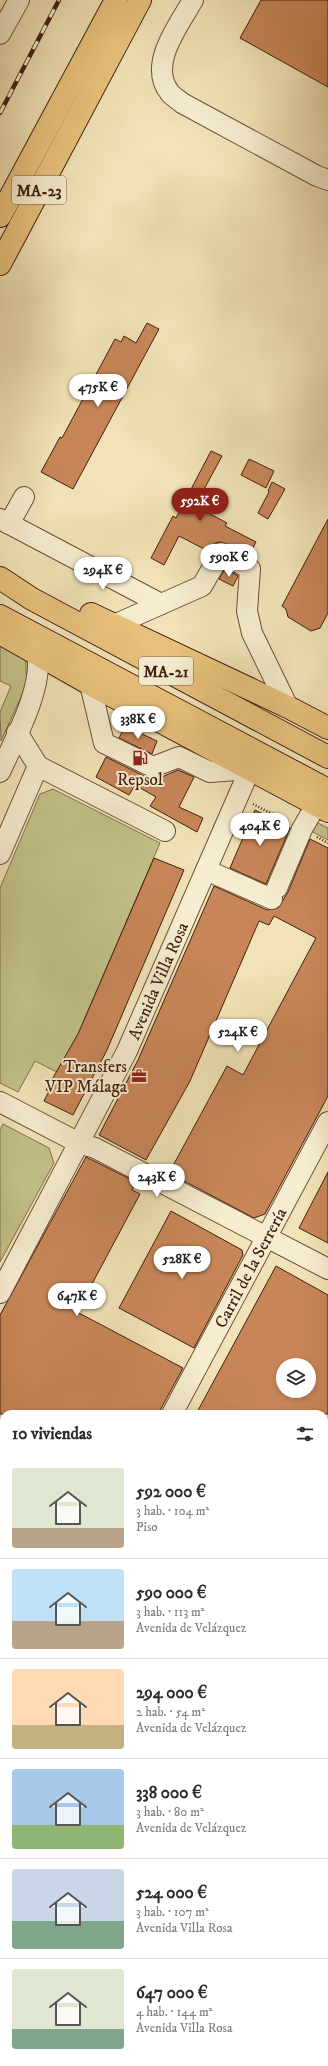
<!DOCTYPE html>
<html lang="es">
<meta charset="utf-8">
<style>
body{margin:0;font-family:"IM FELL DW Pica",serif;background:#f7f7f7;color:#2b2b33;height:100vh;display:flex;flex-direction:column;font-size:15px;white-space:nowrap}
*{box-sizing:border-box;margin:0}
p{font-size:13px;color:#7c7c81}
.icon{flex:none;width:22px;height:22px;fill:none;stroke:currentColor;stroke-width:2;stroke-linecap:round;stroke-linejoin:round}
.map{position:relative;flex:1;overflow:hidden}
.sheet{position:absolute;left:0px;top:1410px;width:328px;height:656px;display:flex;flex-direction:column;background:#fff;border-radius:12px 12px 0 0;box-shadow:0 2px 6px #0003}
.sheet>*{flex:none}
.fabs{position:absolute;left:276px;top:1358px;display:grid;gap:8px}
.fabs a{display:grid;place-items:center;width:40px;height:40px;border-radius:50%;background:#fff;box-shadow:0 2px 6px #0003;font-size:20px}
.price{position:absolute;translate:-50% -34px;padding:0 9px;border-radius:14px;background:#fff;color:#222;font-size:13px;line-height:26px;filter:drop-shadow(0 1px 2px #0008)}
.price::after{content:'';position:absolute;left:50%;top:24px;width:12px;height:9px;margin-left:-6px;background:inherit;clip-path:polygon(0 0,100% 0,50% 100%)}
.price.on{background:#8f2418;color:#fff}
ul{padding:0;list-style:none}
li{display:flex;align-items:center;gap:12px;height:100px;padding:0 12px}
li+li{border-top:1px solid #e1e1e2}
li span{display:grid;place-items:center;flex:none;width:112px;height:80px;border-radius:4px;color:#555}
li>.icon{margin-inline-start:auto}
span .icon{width:48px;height:48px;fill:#fffc;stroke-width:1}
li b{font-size:17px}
h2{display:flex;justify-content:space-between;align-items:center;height:48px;padding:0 12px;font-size:17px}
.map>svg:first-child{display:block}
.green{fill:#c2c189;stroke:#80704d}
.building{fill:#c88658;stroke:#3f1e11;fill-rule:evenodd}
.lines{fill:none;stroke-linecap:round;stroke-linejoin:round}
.minor-casing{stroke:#6c4f3a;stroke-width:22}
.highway-casing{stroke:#3f1e11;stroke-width:24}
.path{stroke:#3f1e11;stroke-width:2.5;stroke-dasharray:1 2;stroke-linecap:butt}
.minor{stroke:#f6edd0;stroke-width:20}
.highway{stroke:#e8c27c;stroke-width:22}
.rail-casing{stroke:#3f1e11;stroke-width:4.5}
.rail{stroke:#f6edd0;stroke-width:3;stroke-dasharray:9;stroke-linecap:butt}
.labels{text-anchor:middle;stroke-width:4;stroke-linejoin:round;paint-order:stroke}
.shield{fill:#f6edd0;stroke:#765c4a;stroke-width:1}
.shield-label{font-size:16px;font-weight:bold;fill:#3f1e11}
.poi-label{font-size:17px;fill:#3f1e11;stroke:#f6edd0}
.street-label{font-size:17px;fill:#3f1e11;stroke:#f6edd0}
</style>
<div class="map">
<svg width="328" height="2066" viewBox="0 0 328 2066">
<rect width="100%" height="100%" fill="#f1e3b7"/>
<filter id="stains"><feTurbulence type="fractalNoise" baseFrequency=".005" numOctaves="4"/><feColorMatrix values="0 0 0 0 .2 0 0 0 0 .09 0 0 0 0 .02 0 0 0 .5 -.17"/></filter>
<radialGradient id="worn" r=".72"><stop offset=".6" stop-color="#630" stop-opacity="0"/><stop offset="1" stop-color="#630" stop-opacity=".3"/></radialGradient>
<g class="green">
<path d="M0,642L24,655L26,663V674L30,677L1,741L0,712L11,686L0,681Z"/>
<path d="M53,789L160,843L78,1034L57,1072L35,1061L18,1092L0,1083V888L40,794Z"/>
<path d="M316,822L328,828V840L311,831Z"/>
<path d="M3,1124L49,1148L54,1163L0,1262V1130Z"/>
<path d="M328,1675V1926L324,1932V1681Z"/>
<path d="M328,1966V1999L324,2000V1973Z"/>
<path d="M328,2021V2066H313V2062H324V2022Z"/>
</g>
<g class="building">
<path d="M261,0H328V87L240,38Z"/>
<path d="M147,323L159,329L73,489L41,472L60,437L62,438L115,339L121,342L124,336L136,343Z"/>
<path d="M211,451L222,456L195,506L227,523L225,526L256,542L249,555L221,542L215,543L208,553V551L179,536L164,565L151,558L173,516L176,518Z"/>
<path d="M249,459L274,471L266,488L241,475Z"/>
<path d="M272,482L285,489L268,519L258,513L269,492L268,491Z"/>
<path d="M328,519V613L320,628L311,631L288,617L286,609L282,606Z"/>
<path d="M225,569L238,576L233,586L219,579Z"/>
<path d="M125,726L157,741L152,754L119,738Z"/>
<path d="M106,757L144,776L139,787L178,770L194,777L179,807L203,818L197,832L150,806L156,797L135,785L129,795L96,777Z"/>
<path d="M255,810L290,828L266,884L230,868Z"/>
<path d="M310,839L328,848V1096L265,1214L254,1218L169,1173L227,1066L243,1075L316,938L274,916L269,925L259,921L190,1081L146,1160L99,1135L138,1060L214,886L267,910L278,908L288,892Z"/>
<path d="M154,858L184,870L107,1050L73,1115L44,1101L49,1091L46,1090L78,1034Z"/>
<path d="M86,1157L136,1182L132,1190L140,1194L77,1312L183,1368L158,1414H0V1315Z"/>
<path d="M328,1172V1243L299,1228Z"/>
<path d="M171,1211L242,1250L243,1255L194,1348L119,1308Z"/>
<path d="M276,1266L328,1295V1414H196ZM283,1365H309V1391H283Z"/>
</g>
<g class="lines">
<g class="minor-casing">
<g id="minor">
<path d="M193,0C179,25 147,65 170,93C173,97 179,100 182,103L317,176L328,180"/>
<path d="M0,34L19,0"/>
<path d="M0,519L161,604"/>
<path d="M9,524L24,497"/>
<path d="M114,625L202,586L221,553L250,569L247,611L252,633L288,707"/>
<path d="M38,766L165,831"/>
<path d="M0,772C14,741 44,687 37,654"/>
<path d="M0,854L38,766L17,732"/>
<path d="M206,870L272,899"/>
<path d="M277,888L302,829L316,805"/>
<path d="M0,1102L79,1143L95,1148L328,1269"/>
<path id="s1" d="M0,1293L127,1051L250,769L210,772L179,757L153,767L104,743L90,684"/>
<path id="s2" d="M172,1414L328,1122"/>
<path d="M0,1525L4,1526"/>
<path d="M324,1550L328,1544"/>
<path d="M324,1572L328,1573"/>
<path d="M0,1692L4,1686"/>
<path d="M324,1953L328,1946"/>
<path d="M0,1984L4,1979"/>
<path d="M250,2066L253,2062"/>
</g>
</g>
<g class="highway-casing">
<g id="highway">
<path d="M0,216L116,0"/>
<path d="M0,264L140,0"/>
<path d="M0,578L32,599L328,757"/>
<path d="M91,614L288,707L328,728"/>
<path d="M0,616L328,790"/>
<path d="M0,633L90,684L328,811"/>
</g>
</g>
<g class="path">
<path d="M253,804L288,822"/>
<path d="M317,837L328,843"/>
<path d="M324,2009L328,2008"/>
<path d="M297,2066L299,2062"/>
</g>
<use href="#minor" class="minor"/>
<use href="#highway" class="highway"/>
<g class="rail-casing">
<path id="rail" d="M0,113L59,0"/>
</g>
<use href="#rail" class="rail"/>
</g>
<defs>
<g id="fuel-bare" transform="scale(1.2)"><path d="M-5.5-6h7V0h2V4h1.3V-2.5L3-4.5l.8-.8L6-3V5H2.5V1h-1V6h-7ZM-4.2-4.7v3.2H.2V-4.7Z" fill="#8f2418" stroke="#f6edd0" stroke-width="2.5" paint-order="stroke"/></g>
<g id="office-bare" transform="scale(1.2)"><path d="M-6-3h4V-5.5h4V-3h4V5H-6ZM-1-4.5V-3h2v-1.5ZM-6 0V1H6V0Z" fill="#8f2418" stroke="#f6edd0" stroke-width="2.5" paint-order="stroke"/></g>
</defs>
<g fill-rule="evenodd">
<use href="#fuel-bare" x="140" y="758"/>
<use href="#office-bare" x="139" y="1076"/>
</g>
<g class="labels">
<g class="shield">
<rect x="12" y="176" width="54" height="28" rx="3"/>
<rect x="139" y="657" width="54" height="28" rx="3"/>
</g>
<g class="shield-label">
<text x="39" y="196">MA-23</text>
<text x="166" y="677">MA-21</text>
</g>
<g class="poi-label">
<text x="140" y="785">Repsol</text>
<text x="127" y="1072" text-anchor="end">Transfers<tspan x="127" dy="20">VIP Málaga</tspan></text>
</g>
<g class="street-label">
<text dy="6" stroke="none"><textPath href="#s1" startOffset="350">Avenida Villa Rosa</textPath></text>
<text dy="6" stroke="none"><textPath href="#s2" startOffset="166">Carril de la Serrería</textPath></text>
</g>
</g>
<rect width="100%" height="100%" filter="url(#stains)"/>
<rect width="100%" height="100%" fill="url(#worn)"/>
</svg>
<div class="fabs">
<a><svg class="icon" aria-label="layers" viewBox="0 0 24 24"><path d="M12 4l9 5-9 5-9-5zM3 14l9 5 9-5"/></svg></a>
</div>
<b class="price" style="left:98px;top:408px">475K €</b>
<b class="price on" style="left:200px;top:522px">592K €</b>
<b class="price" style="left:229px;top:578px">590K €</b>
<b class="price" style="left:103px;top:591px">294K €</b>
<b class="price" style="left:138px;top:740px">338K €</b>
<b class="price" style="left:260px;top:847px">404K €</b>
<b class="price" style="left:238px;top:1053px">524K €</b>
<b class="price" style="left:157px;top:1198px">243K €</b>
<b class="price" style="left:182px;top:1280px">528K €</b>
<b class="price" style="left:77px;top:1317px">647K €</b>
<section class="sheet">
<h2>10 viviendas<svg class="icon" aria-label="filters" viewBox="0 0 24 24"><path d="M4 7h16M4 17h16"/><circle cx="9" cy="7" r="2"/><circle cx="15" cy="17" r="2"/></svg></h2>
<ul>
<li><span style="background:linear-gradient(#dfe7d0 75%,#b9a48a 0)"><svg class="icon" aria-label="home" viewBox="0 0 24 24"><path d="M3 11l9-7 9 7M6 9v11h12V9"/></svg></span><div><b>592 000 €</b><p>3 hab. · 104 m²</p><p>Piso</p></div></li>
<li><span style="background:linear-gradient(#bfe0f5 65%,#b9a48a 0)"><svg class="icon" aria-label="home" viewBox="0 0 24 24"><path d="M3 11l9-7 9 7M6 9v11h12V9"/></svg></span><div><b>590 000 €</b><p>3 hab. · 113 m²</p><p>Avenida de Velázquez</p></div></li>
<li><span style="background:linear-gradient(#ffd9b3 70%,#c2b280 0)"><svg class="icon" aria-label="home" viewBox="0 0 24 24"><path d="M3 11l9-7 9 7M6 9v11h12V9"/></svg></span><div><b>294 000 €</b><p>2 hab. · 54 m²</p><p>Avenida de Velázquez</p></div></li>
<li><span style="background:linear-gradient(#a9c7e8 70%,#8fb573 0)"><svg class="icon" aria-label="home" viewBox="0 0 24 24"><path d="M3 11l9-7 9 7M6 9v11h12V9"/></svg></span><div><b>338 000 €</b><p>3 hab. · 80 m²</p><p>Avenida de Velázquez</p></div></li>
<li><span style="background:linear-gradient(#c9d6e8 65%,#7fa58c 0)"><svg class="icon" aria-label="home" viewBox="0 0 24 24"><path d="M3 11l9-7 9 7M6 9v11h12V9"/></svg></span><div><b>524 000 €</b><p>3 hab. · 107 m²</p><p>Avenida Villa Rosa</p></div></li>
<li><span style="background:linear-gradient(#dfe7d0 75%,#7fa58c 0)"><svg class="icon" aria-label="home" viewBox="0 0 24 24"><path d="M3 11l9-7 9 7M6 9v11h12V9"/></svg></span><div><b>647 000 €</b><p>4 hab. · 144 m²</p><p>Avenida Villa Rosa</p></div></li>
</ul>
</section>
</div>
